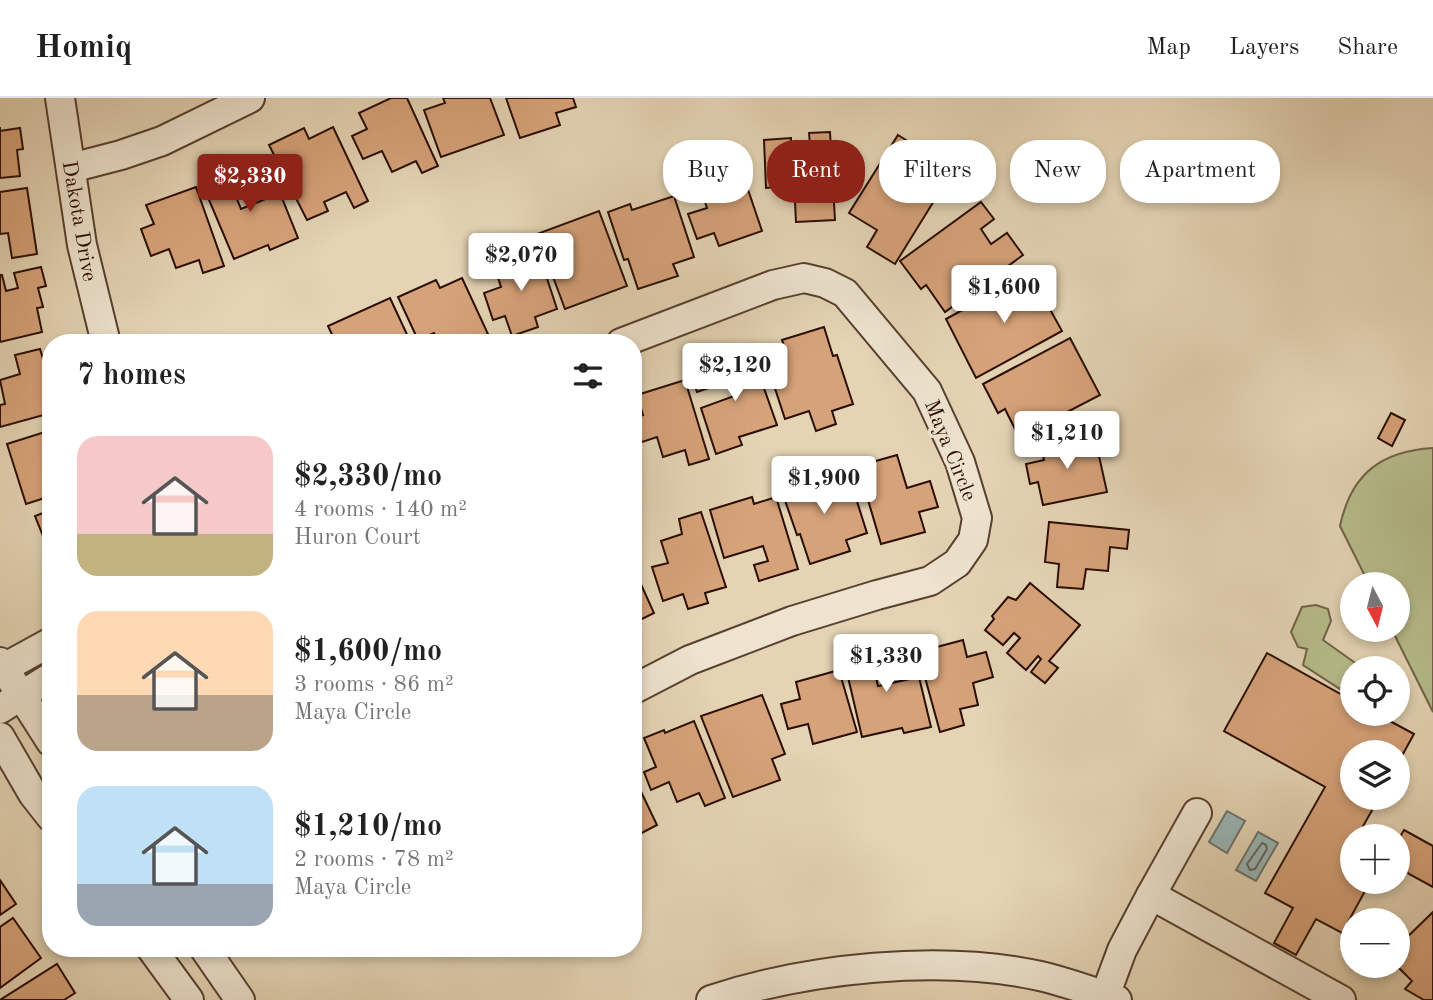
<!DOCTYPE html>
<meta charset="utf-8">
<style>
body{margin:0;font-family:"Old Standard TT",serif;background:#f6f6f6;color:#222;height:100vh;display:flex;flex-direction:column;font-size:26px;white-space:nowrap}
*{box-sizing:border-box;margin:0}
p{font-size:23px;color:#767676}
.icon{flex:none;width:38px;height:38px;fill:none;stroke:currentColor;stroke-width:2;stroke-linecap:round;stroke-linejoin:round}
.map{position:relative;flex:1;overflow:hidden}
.details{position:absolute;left:42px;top:236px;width:600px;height:623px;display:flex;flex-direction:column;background:#fff;border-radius:28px;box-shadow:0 4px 10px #0003}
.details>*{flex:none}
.top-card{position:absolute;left:663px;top:42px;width:663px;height:63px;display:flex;gap:14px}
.needle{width:46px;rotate:173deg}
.fabs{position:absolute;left:1340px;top:474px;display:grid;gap:14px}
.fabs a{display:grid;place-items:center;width:70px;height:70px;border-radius:50%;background:#fff;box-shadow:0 4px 10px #0003;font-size:35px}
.price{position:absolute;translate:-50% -60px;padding:0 16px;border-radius:7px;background:#fff;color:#222;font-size:23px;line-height:46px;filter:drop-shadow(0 2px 4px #0008)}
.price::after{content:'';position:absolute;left:50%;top:42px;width:21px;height:16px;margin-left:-10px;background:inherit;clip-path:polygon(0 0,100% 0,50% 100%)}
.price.active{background:#8f2418;color:#fff}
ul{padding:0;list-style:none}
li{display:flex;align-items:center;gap:21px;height:175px;padding:0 35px}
li span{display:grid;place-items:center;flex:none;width:196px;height:140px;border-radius:21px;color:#555}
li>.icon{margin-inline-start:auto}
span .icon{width:84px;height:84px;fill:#fffc;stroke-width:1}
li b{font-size:30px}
h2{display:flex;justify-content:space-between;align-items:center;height:84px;padding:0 35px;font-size:30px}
.chip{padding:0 24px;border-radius:28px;background:#fff;box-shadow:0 4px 10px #0003;font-size:24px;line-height:63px}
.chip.active{background:#8f2418;color:#fff}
header{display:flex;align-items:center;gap:42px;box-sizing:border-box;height:98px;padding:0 35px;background:#fff;border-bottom:2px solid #e0e0e0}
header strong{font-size:33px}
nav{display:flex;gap:38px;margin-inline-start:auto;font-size:24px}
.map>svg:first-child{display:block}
.green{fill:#b6bc8b;stroke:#706447;stroke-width:2}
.water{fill:#98b6b6;stroke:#6c726e;stroke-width:2}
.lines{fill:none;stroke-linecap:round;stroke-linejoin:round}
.shore{stroke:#61625c;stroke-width:2}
.building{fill:#d6a279;stroke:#2a0d03;stroke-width:2}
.minor-casing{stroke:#583f2f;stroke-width:32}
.minor{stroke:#ede3ce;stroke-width:28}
.labels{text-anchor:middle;stroke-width:7;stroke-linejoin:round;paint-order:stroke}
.street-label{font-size:21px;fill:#2a0d03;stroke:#ede3ce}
</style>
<header>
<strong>Homiq</strong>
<nav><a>Map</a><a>Layers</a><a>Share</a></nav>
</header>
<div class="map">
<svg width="1433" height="902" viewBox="0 0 1433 902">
<rect width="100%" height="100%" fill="#e4d4b4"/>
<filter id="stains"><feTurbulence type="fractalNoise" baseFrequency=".00286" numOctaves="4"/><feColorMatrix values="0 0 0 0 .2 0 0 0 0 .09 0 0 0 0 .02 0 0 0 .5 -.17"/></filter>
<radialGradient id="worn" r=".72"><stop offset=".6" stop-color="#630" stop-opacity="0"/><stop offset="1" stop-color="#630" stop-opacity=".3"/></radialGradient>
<g class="green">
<path d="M1433,350V614L1392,532H1398V486H1369L1340,428C1351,376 1381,353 1433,350Z"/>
<path d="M1316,507L1328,511L1331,523L1323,542L1358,567L1353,570L1340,591L1303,567L1307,551L1298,549L1291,534L1302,509Z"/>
</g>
<g class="water">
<path d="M1227,713L1245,723L1227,755L1209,744Z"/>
<path d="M1258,734L1278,745L1256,783L1236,772Z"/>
</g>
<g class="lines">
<path class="shore" d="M1262,745L1266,747L1267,751L1255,771L1250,772L1247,766Z"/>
</g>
<g class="building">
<path d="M391,0H407L438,68L422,75L416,63L392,74L382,53L363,61L352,38L367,31L359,15Z"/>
<path d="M443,0H490L504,37L441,59L424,12L445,5Z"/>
<path d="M506,0H573L576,9L556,15L560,27L520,40Z"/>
<path d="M0,29V33L20,30L23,51L17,52L20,78L0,80Z"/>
<path d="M333,29L368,103L354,110L346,94L324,104L328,113L307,122L269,47L304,30L309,41Z"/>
<path d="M830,34L835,122L796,124L795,104L804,103L803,87L766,90L764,42L791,40V48L810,47L809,35Z"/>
<path d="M898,37L917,49L907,64L926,76L935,61L953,72L895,166L867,149L877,132L849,115Z"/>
<path d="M265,65L272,81L235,96L241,111L280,95L298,140L270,152L268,147L234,161L204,90Z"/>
<path d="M742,74L762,133L719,148L714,135L697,141L688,116L707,110L700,89Z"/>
<path d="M196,89L224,168L203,175L199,162L176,170L169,151L151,158L141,131L154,126L146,107Z"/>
<path d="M27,90L37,156L12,160L8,135L0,136V94Z"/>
<path d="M674,98L694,159L673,166L678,178L638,191L628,161L624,162L608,114L630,106L632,112Z"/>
<path d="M981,104L994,121L981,131L991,146L1007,135L1023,157L945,214L926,187L921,191L900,163Z"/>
<path d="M599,113L627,188L565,211L537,136Z"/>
<path d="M538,153L557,211L535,219L538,229L512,238L505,218L493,222L484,195L501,189L494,167Z"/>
<path d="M41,169L46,188L38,190L43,209L37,210L42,234L0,244V177H2L6,193L18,190L14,175Z"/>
<path d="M1030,175L1062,233L976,280L946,221Z"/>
<path d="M462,180L488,236L467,245H438L434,235L418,242L398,199L436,182L440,190Z"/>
<path d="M390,200L411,245H336L328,228Z"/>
<path d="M824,229L833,258L837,257L853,306L832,313L836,326L816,333L809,313L785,321L764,257L785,251L782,242Z"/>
<path d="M1070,240L1100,297L1019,339L1005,311L998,315L983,286Z"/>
<path d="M40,251L45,267L51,266V315L0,329V307L5,306L0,282L20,276L15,257Z"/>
<path d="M752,256L777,327L739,339L742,347L716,356L701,310L737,297L732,282L697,294L691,277Z"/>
<path d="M685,282L709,361L689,367L685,352L663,359L657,339L636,346L634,339V320L643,317L637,297Z"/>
<path d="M1391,315L1405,322L1392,348L1378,340Z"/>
<path d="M51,332V398L26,406L7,346Z"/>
<path d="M1071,335L1075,353L1097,349L1107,394L1043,407L1038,384L1030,386L1026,366L1044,362L1039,342Z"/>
<path d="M897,357L907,390L930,383L938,409L919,414L925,434L881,446L858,368Z"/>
<path d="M848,375L867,435L846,442L850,453L810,466L800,436L797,437L780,388L803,380L806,389Z"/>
<path d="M752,399L754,406L776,399L798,471L759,483L754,467L768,463L763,448L724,460L710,412Z"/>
<path d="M51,412V458L35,418Z"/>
<path d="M701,414L726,489L705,495L708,505L688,511L683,496L663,503L652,469L668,465L661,443L682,436L679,421Z"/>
<path d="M1049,424L1129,432L1127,451L1110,449L1108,473L1086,471L1083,491L1057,489L1059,466L1045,464Z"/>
<path d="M634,471L654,515L634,525Z"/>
<path d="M1030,485L1080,527L1049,563L1058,570L1045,585L1031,574L1041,561L1038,558L1026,572L1007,555L1020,540L1014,535L1003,547L985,532L994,521L992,518L1008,499L1016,502Z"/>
<path d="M963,542L967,559L986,554L993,579L973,585L978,607L960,611L964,627L940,634L918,554Z"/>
<path d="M910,546L915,565L875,575L878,588L919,579L931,629L904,635L902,630L862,639L844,562Z"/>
<path d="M1267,555L1353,603V616H1377L1414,636L1398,665V654H1353V700H1379L1358,737L1360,738H1353V784H1370L1342,835L1316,821L1296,857L1274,845L1293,810L1265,795L1325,689L1224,633Z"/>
<path d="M839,572L857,634L813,646L808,626L788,631L781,606L800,601L796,584Z"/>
<path d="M762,597L785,656L772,661L780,682L733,699L701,618Z"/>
<path d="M694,623L725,700L705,708L699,695L677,704L669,684L651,692L644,674L656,669L644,640L664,632L665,635Z"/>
<path d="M634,679L657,727L634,739Z"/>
<path d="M1404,732L1433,748V789L1409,776L1398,765V742Z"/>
<path d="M0,782L16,806L0,817Z"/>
<path d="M1433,814V902H1424L1405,891L1412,883L1397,868L1398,848Z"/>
<path d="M13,820L41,860L0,890V829Z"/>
<path d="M57,866L75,895L64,902H0Z"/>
</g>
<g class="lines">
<g class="minor-casing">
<g id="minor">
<path d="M60,0L82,147L106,245"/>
<path d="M71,70L121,57L162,43L250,0"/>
<path d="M621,245L773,187L804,180L825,185L845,195L927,293L960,364L977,420L973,442L957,465L930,483L877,497L792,523L690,562L634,591"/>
<path d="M0,564L51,644"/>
<path d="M0,572L51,544"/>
<path d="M0,611L51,579"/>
<path d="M0,639L33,696L51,719"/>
<path d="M1151,797L1197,715"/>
<path d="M151,850L189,902"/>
<path d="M204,850L240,902"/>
<path d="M1105,898L1122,852L1151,797L1341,902"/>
<path d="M711,902C807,870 940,856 1040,878C1066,884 1091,893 1117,902"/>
</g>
</g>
<use href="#minor" class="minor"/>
</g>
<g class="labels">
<g class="street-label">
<text transform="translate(80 123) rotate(80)" y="7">Dakota Drive</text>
<text transform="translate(951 352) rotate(68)" y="7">Maya Circle</text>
</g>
</g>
<rect width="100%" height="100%" filter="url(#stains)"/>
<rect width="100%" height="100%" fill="url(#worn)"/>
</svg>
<div class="fabs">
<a><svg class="needle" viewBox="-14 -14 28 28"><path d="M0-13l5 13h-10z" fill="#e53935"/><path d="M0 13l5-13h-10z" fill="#767676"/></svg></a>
<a><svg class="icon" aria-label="locate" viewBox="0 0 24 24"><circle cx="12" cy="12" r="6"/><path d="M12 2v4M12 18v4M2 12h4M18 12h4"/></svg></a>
<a><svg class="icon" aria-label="layers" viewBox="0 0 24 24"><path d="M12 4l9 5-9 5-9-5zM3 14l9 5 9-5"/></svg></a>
<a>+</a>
<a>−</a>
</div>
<b class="price active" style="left:250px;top:116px">$2,330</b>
<b class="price" style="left:521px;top:195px">$2,070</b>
<b class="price" style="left:1004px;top:227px">$1,600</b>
<b class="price" style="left:735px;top:305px">$2,120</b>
<b class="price" style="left:1067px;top:373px">$1,210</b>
<b class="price" style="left:824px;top:418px">$1,900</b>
<b class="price" style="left:886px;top:596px">$1,330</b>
<div class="top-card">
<a class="chip">Buy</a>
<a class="chip active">Rent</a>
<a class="chip">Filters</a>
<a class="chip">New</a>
<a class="chip">Apartment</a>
</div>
<section class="details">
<h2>7 homes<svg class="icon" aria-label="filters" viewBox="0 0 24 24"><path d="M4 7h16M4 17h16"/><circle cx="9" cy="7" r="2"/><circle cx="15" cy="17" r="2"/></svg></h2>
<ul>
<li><span style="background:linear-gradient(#f6c9c9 70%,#c2b280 0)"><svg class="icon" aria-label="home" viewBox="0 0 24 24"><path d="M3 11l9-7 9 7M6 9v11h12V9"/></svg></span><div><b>$2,330/mo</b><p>4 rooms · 140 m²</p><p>Huron Court</p></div></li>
<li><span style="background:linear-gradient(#ffd9b3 60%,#b9a48a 0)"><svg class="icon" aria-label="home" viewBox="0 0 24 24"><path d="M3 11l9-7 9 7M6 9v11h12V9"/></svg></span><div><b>$1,600/mo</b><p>3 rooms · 86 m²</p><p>Maya Circle</p></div></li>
<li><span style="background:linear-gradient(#bfe0f5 70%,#9aa5b1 0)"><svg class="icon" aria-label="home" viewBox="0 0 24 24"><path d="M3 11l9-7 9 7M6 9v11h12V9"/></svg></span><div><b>$1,210/mo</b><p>2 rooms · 78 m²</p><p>Maya Circle</p></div></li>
</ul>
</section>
</div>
